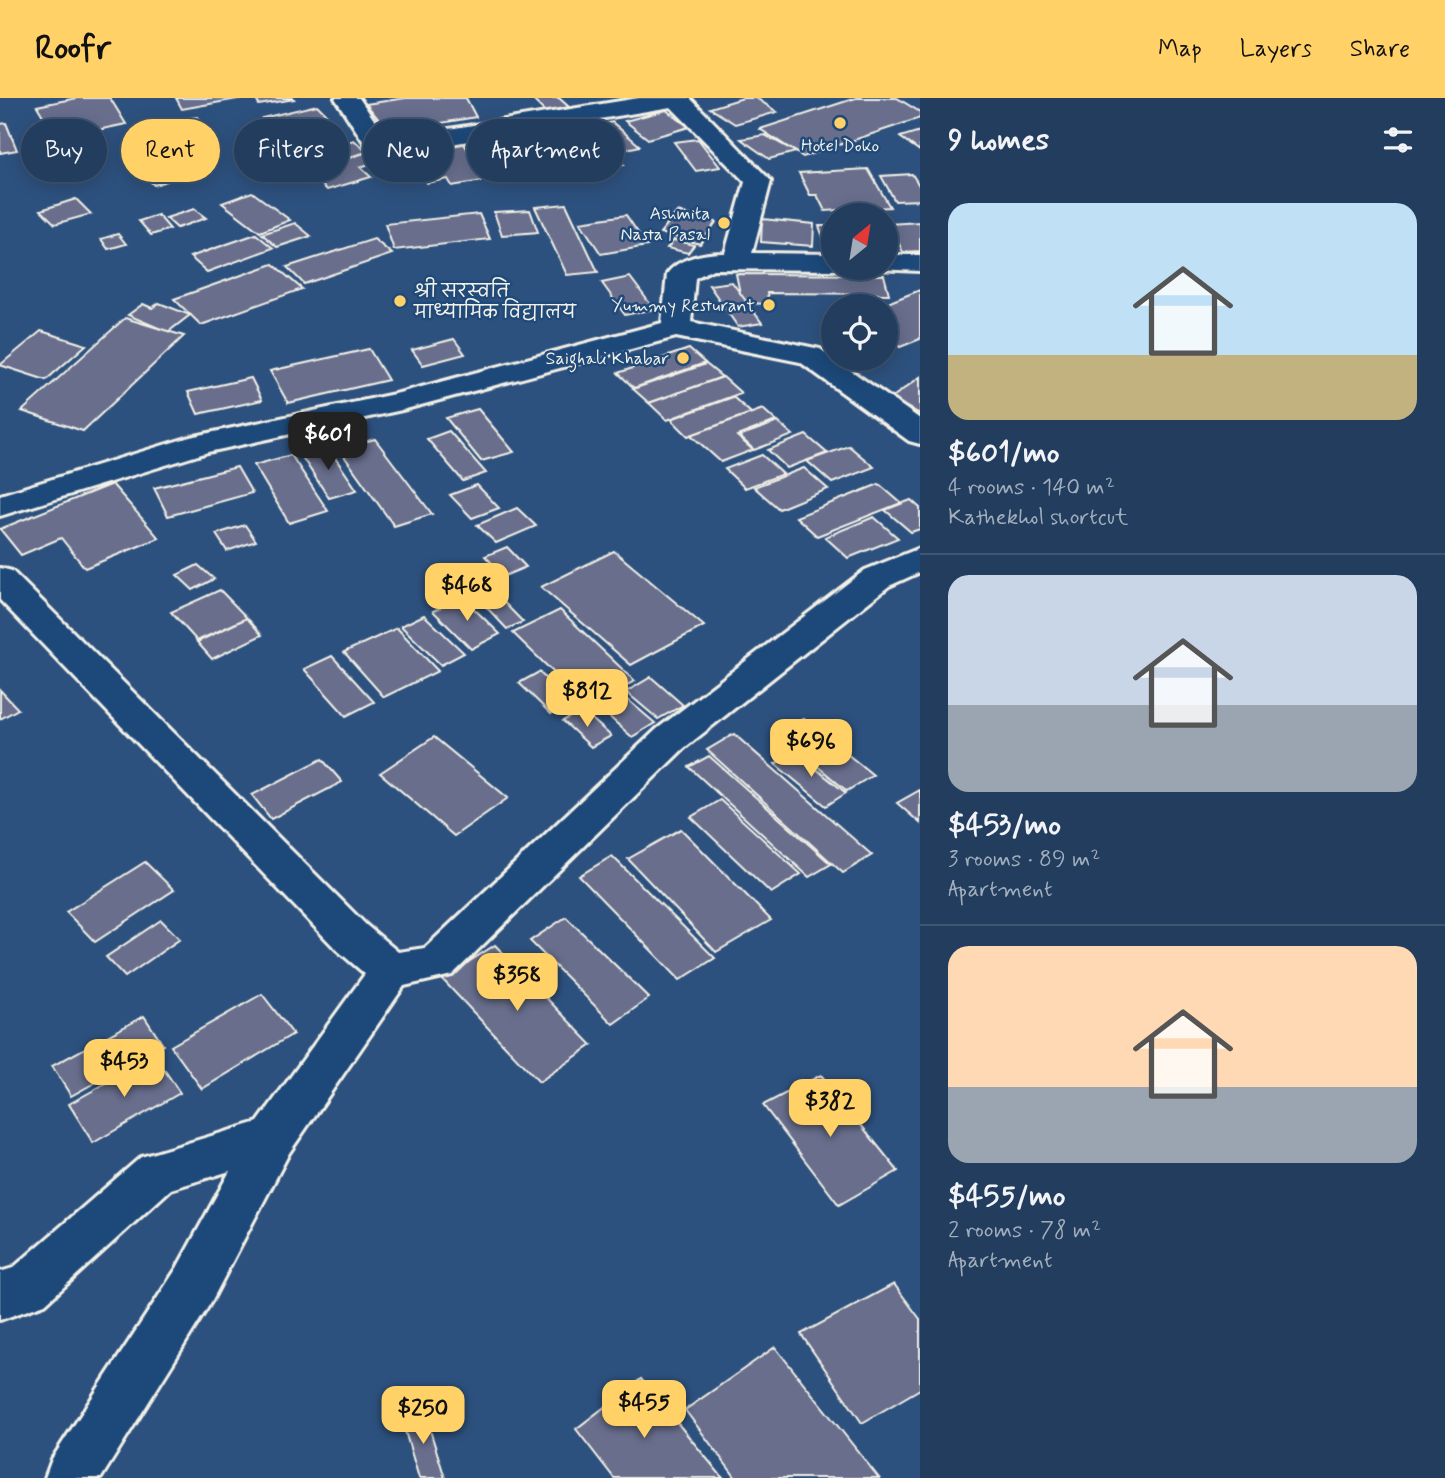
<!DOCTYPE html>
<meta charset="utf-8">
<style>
body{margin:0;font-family:Mynerve,"Playpen Sans Deva",sans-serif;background:#2e4867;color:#f1f3f6;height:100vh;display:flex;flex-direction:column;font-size:26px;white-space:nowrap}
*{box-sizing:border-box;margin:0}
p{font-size:23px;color:#a2aebc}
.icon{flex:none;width:38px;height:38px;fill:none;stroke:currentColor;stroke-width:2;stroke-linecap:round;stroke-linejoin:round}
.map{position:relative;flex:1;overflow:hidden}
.sheet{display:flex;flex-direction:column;background:#223d5e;width:525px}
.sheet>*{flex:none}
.guide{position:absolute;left:21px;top:21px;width:665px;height:63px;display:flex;gap:14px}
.needle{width:46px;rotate:30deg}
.controls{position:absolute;left:821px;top:105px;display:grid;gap:14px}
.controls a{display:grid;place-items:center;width:77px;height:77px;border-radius:50%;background:#223d5e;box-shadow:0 4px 18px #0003,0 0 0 2px #3f5673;font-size:35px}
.price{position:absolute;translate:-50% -60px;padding:0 16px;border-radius:14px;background:#ffd166;color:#111;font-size:23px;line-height:46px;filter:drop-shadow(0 2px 4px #0008)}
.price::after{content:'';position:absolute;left:50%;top:42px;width:21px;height:16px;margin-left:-10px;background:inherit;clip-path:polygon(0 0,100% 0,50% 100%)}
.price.active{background:#222;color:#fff}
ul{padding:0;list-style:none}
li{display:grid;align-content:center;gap:14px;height:371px;padding:0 28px}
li+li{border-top:2px solid #3f5673}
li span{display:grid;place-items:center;height:217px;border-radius:21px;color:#555}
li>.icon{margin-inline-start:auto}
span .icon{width:126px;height:126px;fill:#fffc;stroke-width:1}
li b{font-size:30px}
h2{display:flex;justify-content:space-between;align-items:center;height:84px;padding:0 28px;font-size:30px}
.chip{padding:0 24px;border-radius:32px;background:#223d5e;box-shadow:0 4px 18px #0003,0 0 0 2px #3f5673;font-size:24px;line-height:63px}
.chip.active{background:#ffd166;color:#111}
header{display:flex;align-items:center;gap:42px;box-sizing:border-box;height:98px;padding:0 35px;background:#ffd166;color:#111}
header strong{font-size:33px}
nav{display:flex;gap:38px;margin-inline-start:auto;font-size:24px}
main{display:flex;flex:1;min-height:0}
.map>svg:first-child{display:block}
.building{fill:#676e8c;stroke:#f4f1e8;stroke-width:2}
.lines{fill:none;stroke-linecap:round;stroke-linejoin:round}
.minor-casing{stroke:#f4f1e8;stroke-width:6}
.minor{fill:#1f4a7a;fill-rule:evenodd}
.poi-dot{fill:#ffd166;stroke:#1f4a7a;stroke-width:2.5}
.labels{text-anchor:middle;stroke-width:5;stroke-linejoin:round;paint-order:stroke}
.far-poi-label{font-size:18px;fill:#f4f1e8;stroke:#1f4a7a;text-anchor:end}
</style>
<header>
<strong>Roofr</strong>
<nav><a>Map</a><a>Layers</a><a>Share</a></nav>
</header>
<main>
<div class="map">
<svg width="920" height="1380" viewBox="0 0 920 1380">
<rect width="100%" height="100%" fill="#2d517e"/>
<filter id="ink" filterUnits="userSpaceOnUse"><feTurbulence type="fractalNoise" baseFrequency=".0143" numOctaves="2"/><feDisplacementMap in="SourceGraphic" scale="14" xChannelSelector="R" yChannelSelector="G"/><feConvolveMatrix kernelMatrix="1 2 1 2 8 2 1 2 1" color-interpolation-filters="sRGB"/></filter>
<g filter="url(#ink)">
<g class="building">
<path d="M77,0H110L126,26L93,33L100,44L63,51L37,8Z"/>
<path d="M176,0H243L182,11Z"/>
<path d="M255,0H293L294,1L259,7Z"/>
<path d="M406,0H466L476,19L389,34L366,6Z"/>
<path d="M531,0H559L569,9L545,14Z"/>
<path d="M743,0H756L777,14L735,26L710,10Z"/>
<path d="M856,0H897L920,14V20L803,59L760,31Z"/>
<path d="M317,7L333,23L278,37L262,20Z"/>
<path d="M666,12L689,29L648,41L625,23Z"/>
<path d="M198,19L209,56L163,61L154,24Z"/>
<path d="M612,24L640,48L618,53L590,30Z"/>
<path d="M6,25L17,52L0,55V26Z"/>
<path d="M586,30L624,67L589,75L551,37Z"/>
<path d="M920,33V53L900,39Z"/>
<path d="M765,37L796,54L769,61L741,41Z"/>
<path d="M698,41L720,69L696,73L674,44Z"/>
<path d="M354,42L367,54L317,68L305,57Z"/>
<path d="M462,43L488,82L452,88L448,81L427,85L412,59L433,56L427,48Z"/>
<path d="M365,55L376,64L360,69L371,79L327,92L316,82L303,86L292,76Z"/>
<path d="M167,64L182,78L154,87L139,72Z"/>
<path d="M868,71L890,109L825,113L817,97H810L799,75Z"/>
<path d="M912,76L920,89V102L895,103L881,78Z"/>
<path d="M252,94L290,122L260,134L222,105Z"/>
<path d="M76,101L91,116L55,126L41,112Z"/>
<path d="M566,106L598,174L567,177L535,109Z"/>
<path d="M194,111L206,120L177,130L166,120Z"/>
<path d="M530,112L538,134L502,137L494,114Z"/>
<path d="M677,114L716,124L700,146L660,135Z"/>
<path d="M479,116L490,141L394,152L385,126Z"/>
<path d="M158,117L170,131L151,137L139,123Z"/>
<path d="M626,117L647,148L601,156L580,124Z"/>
<path d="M762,121L814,126L813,148L761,144Z"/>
<path d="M920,124V153L903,154L889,126Z"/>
<path d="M295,125L311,138L277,149L262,136Z"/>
<path d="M819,128H833V147H826Z"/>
<path d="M886,129L897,152L886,153Z"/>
<path d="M118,136L126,146L108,151L101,141Z"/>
<path d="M256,136L273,150L207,174L190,159Z"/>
<path d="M374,141L392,156L304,186L287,169Z"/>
<path d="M674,142L694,147L688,155L667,150Z"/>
<path d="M273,166L302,191L201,227L174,201Z"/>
<path d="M736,176L884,177L889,196L767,195L769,206L742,205Z"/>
<path d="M630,179L654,211L625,217L602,185Z"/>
<path d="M732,184L762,225L738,229L709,187Z"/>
<path d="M920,192V241L900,249L886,238V208H880Z"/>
<path d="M159,205L190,217L168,234L128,217L143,206L152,210Z"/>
<path d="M125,220L184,238L83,333L22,313Z"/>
<path d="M41,233L86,247L46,282L0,267Z"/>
<path d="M454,241L465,256L423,267L412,252Z"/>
<path d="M369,251L388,282L288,305L270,273Z"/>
<path d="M689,251L705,265L634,290L618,275Z"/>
<path d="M706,266L722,279L649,305L633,291Z"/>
<path d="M723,279L741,295L667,322L649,305Z"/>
<path d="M920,279V316L890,301Z"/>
<path d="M251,280L262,302L198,316L188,294Z"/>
<path d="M733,299L751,315L688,338L671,321Z"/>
<path d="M478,311L514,354L481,363L446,320Z"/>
<path d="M763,311L776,323L737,338L753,352L721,364L691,337Z"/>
<path d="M778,324L793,337L754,352L739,338Z"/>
<path d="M449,333L486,375L463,383L427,341Z"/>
<path d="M806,337L827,355L787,370L768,352Z"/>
<path d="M375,341L432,416L394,428L339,351Z"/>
<path d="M327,348L357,392L329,400L300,356Z"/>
<path d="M849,348L874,369L832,385L807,363Z"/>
<path d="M291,357L328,413L289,425L254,367Z"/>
<path d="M762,357L783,376L745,390L725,371Z"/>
<path d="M237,369L252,395L168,418L154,390Z"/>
<path d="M804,370L828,391L779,411L754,389Z"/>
<path d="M112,386L159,440L85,470L61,440L21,457L0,431Z"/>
<path d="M879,386L901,405L817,438L796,419Z"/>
<path d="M477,387L499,410L472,420L450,397Z"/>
<path d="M911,402L920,410V431L911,434L885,412Z"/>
<path d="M517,410L536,428L496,445L477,427Z"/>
<path d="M874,419L898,440L848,460L825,439Z"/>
<path d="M245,427L256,443L227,453L216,436Z"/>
<path d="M507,449L526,469L504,478L485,458Z"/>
<path d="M614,453L704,528L631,567L541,489Z"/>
<path d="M198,467L214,481L193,492L177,477Z"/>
<path d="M489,489L523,524L507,531L474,496Z"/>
<path d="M220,492L247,520L197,543L171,514Z"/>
<path d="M462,499L500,536L471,551L433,513Z"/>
<path d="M560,512L635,583L587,607L513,535Z"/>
<path d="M424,517L464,555L441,567L401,528Z"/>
<path d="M247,520L262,537L212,561L197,544Z"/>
<path d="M397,530L438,573L384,599L344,554Z"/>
<path d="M332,558L374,604L346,618L304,571Z"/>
<path d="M539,574L571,605L551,616L519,585Z"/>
<path d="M651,579L683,607L658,621L626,594Z"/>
<path d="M0,592L18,611L0,621Z"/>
<path d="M621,596L655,625L632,639L598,609Z"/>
<path d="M582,612L611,638L591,649L563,623Z"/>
<path d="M804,621L873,677L847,693L779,636Z"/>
<path d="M734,636L872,757L843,775L707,652Z"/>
<path d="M434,639L508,700L454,738L380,675Z"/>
<path d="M795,654L846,695L826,708L775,666Z"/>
<path d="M709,658L831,766L809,779L689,669Z"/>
<path d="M322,661L342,684L271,721L252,697Z"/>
<path d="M920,692V725L897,705Z"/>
<path d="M720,702L801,776L771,795L691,719Z"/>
<path d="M681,731L771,822L716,854L628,761Z"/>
<path d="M612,758L715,860L680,882L579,778Z"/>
<path d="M145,764L174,792L95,844L66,814Z"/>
<path d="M566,819L649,900L613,926L530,843Z"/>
<path d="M161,822L180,841L125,879L106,859Z"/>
<path d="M495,847L592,947L539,984L442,881Z"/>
<path d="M262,896L293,936L202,991L171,948Z"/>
<path d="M144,918L163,947L71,998L52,968Z"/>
<path d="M155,958L180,995L93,1045L69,1006Z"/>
<path d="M821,977L898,1073L839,1107L763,1007Z"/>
<path d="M894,1186L920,1221V1291L862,1325L801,1236Z"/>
<path d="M775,1249L879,1380H736L685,1312Z"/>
<path d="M641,1281L723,1380H614L576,1331Z"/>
<path d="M424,1313L445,1380H419L401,1320Z"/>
</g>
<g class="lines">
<g class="minor-casing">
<g id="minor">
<path d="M335,0H359L387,41L639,0H690L771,83L752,155L833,156V170H843L833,172L713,171L695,180L691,224L820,251L920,321V346L909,343L800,264L676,239L402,312L208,354L0,418V397L190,339L399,295L662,225L667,176C679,159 706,155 725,155L745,84L671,9L380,58L371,55Z"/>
<path d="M886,157H920V173L876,171L886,170Z"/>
<path d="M920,450V474L889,488L683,651L452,877L404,888L289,1055L211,1204L101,1380H45L52,1361L177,1170L230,1073L171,1091L45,1206L0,1222V1174L13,1170L141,1059L258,1024L365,876L336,851L0,502V470L12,473L366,827L398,854L425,850L657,631L865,472Z"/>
</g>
</g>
<use href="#minor" class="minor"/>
</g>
</g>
<g class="poi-dot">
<circle cx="840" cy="25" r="7"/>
<circle cx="724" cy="125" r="7"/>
<circle cx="400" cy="203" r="7"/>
<circle cx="769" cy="207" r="7"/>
<circle cx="683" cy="260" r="7"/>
</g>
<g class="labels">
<g class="far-poi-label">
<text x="840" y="53" text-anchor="middle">Hotel Doko</text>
<text x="710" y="121">Ashmita<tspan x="710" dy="21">Nasta Pasal</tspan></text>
<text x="414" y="199" text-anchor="start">श्री सरस्वति<tspan x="414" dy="21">माध्यामिक विद्यालय</tspan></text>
<text x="755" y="213">Yummy Resturant</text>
<text x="669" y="266">Saighali Khabar</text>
</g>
</g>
</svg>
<div class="controls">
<a><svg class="needle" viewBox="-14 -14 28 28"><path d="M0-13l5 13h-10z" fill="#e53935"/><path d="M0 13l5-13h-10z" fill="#a2aebc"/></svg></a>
<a><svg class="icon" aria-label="locate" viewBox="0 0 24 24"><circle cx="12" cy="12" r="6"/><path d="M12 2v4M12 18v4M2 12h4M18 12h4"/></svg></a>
</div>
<b class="price active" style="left:328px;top:374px">$601</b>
<b class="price" style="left:467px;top:525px">$468</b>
<b class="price" style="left:587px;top:631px">$812</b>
<b class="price" style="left:811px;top:681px">$696</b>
<b class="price" style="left:517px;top:915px">$358</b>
<b class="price" style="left:124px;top:1001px">$453</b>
<b class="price" style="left:830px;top:1041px">$382</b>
<b class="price" style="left:644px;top:1342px">$455</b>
<b class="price" style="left:423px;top:1348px">$250</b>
<div class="guide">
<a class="chip">Buy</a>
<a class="chip active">Rent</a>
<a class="chip">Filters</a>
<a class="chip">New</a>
<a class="chip">Apartment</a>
</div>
</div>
<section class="sheet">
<h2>9 homes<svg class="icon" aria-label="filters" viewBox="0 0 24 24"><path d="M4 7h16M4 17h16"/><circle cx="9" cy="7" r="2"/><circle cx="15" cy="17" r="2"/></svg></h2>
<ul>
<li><span style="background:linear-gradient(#bfe0f5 70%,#c2b280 0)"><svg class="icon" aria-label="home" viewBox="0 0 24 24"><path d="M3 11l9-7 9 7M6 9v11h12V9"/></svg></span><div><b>$601/mo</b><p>4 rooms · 140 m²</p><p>Kathekhol shortcut</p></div></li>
<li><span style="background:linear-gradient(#c9d6e8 60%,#9aa5b1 0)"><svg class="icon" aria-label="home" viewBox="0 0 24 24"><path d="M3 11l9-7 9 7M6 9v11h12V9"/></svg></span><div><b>$453/mo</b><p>3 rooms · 89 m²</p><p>Apartment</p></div></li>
<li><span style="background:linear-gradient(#ffd9b3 65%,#9aa5b1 0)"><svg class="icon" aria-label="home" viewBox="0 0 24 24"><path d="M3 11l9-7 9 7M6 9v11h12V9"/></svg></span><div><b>$455/mo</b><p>2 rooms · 78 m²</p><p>Apartment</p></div></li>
</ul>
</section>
</main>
